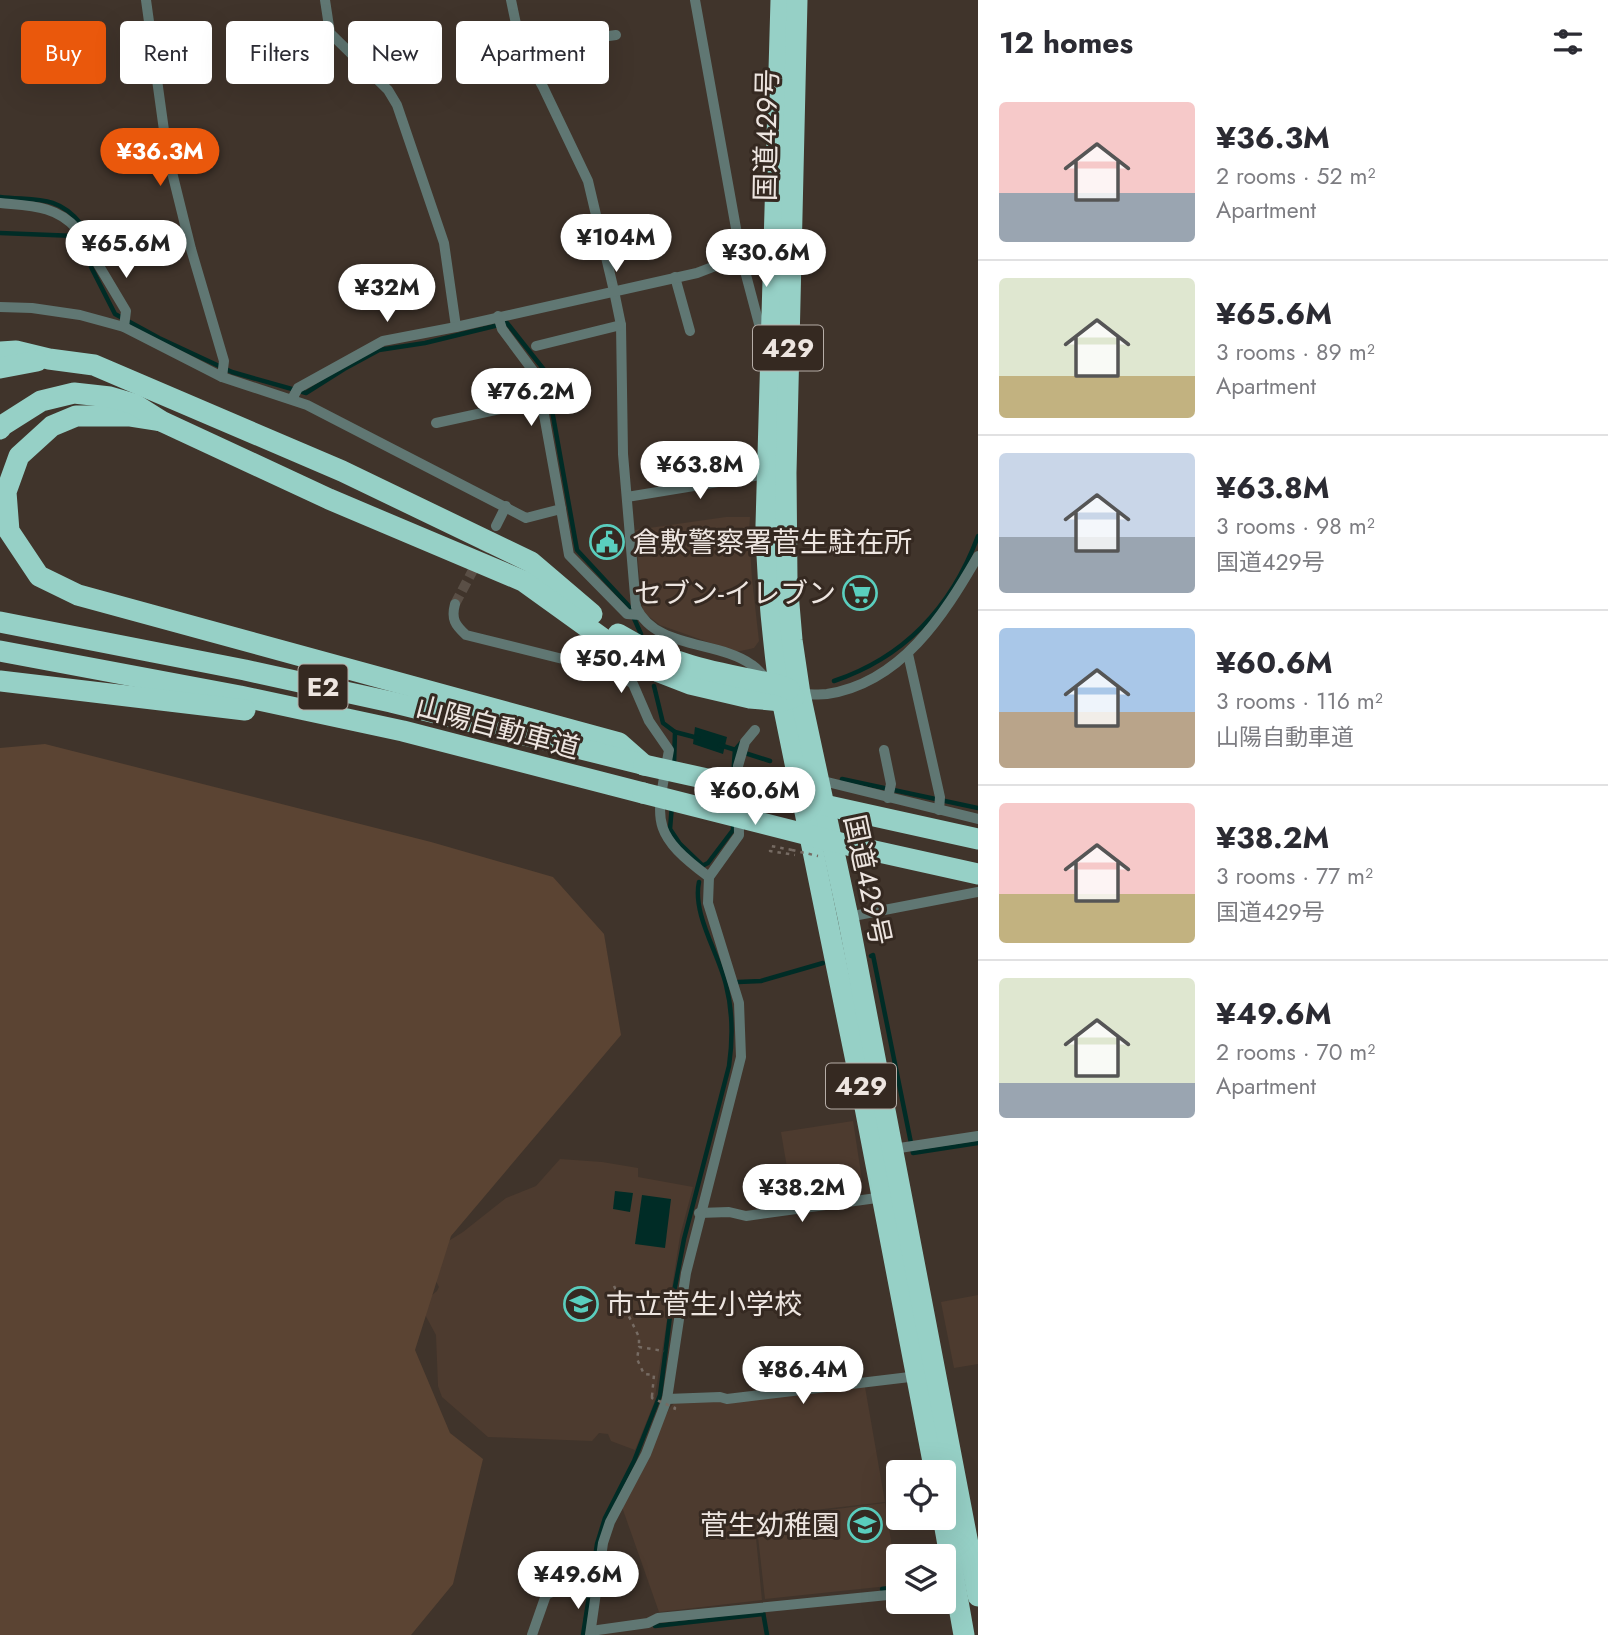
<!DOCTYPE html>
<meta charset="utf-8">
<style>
body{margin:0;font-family:Jost,"Noto Sans JP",sans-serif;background:#f2f2f3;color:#2b2b33;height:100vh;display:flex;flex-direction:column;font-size:26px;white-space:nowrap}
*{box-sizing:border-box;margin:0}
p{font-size:23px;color:#7c7c81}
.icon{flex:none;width:38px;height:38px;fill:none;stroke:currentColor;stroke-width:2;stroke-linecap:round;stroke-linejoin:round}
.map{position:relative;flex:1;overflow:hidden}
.sheet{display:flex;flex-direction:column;background:#fff;width:630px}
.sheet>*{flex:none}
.banner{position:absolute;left:21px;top:21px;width:665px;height:63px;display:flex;gap:14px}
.tools{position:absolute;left:886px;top:1460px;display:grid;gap:14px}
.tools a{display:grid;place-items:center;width:70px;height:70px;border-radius:7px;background:#fff;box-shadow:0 7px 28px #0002;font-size:35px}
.price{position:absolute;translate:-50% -60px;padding:0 16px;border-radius:24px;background:#fff;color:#222;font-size:23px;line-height:46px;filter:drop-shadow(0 2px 4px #0008)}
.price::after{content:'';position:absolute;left:50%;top:42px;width:21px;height:16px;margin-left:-10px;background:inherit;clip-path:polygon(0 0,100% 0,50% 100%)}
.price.on{background:#ea580c;color:#fff}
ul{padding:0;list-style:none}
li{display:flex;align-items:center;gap:21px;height:175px;padding:0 21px}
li+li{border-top:2px solid #e1e1e2}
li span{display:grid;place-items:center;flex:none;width:196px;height:140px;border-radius:7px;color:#555}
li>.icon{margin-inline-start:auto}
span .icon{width:84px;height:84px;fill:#fffc;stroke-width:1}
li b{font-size:30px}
h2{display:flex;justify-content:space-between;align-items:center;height:84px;padding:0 21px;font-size:30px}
.chip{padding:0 24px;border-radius:7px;background:#fff;box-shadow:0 7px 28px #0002;font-size:24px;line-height:63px}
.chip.on{background:#ea580c;color:#fff}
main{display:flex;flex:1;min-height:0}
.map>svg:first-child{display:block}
.built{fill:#4d3b2f}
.green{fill:#5b4433}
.water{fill:#002c26}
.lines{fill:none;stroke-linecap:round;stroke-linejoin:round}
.stream{stroke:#002c26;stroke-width:4.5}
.street-tunnel{stroke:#5a4f46;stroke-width:10;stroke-dasharray:10 5;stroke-linecap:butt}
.path{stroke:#766b63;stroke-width:2.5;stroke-dasharray:3.5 5;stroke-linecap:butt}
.street{stroke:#607773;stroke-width:10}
.highway{stroke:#96d0c6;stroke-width:21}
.path-bridge{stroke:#766b63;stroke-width:2.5;stroke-dasharray:3.5 5;stroke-linecap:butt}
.highway-bridge{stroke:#96d0c6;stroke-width:21}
.labels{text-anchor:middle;stroke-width:6;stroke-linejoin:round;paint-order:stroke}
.shield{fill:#352921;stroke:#b6ada7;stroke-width:2}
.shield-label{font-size:26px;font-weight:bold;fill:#ede5e0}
.street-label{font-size:28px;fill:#ede5e0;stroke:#352921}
.poi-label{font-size:28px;fill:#ede5e0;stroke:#352921;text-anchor:start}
</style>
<main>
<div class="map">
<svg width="978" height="1635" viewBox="0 0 978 1635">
<rect width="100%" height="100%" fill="#40342b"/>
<g class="built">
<path d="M726,517H750L749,530L752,579L759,641L754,648L736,652L660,625L643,612L635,530Z"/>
<path d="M853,1121L862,1180L791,1191L781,1132Z"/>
<path d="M560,1159L602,1162L638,1168V1177L693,1187L680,1236L654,1403L635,1450L611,1441L608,1434L599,1433L592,1441L488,1437L442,1397L438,1386L436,1335L422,1309V1303L437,1291L439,1287L428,1265L442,1245L463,1232L506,1198L536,1186Z"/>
<path d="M978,1295V1364L954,1368L941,1302Z"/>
<path d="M865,1387L885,1502L754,1517L762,1600L659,1612L622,1507L669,1409L675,1402Z"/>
<path d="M885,1503L898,1585L765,1599L756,1519Z"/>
</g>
<path class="green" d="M45,744L431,842L553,877L604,934L621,1035L451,1236L415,1350L450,1433L483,1459L453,1584L411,1635H0V748Z"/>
<g class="water">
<path d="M695,727L727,737L723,754L693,744Z"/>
<path d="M615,1191L633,1193L630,1212L613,1209Z"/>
<path d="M642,1195L671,1199L665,1248L635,1244Z"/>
</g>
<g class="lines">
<g class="stream">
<path d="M0,197C34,201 57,194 81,224C87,231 93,238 92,248"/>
<path d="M0,233L76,236"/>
<path d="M92,257L91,267L115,314L159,338L232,372L306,393L344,369L379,350L425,343L507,323L545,371L577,550L628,605L641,634"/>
<path d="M834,681C905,657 952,606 978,536"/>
<path d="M654,686L663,723L675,732L674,765"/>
<path d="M675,732L698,738"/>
<path d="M720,745L770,761"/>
<path d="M733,777L735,750L741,743"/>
<path d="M842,779L978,808"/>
<path d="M733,790V809"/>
<path d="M672,805L670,829L680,844L703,866"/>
<path d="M704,865L708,863L733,830V821"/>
<path d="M871,956L873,955L913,1153L978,1143"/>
<path d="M738,982L761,981L823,963"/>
<path d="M882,1589L898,1587"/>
<path d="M763,1612L767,1635"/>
<path d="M655,1626L763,1614"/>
<path d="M583,1635L597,1544L605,1518L634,1461L660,1395L671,1308L684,1239L729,1066C733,1038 733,1012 726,985C719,954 692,914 699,882"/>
</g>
<path class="street-tunnel" d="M455,604L490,538"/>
<g class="path">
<path d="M792,850L771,846L770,851L795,855"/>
<path d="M855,870L860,874L863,894L869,893L864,869"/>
<path d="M614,1286L639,1337V1347"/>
<path d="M652,1396L654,1375L644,1374L637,1359L639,1347L664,1351"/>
</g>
<g class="street">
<path d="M146,0L167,152L191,249L224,361L222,377"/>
<path d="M325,0L330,33L388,90L397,105L444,243L456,327"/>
<path d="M511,0L521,48L543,87L588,181L614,291L621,325L623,454L636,607C656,650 718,640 752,665C758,669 763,675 768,681"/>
<path d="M695,0L741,256L759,324L776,325"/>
<path d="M521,48L616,35"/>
<path d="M0,203C30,206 56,205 77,229L126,311L124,327"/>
<path d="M675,277L690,331"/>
<path d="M0,307L32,308L80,315L124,327L222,377L307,405L526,518L561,509L537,376L502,329L498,316"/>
<path d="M536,346L621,325"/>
<path d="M292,399L298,388L383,341L456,327L697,273L741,256"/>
<path d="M436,423L541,400"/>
<path d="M627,497L767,474"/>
<path d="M561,509L569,555L627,614L640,615"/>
<path d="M496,526L506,506"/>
<path d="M455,604C451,619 455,625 466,635L619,673L633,684L649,721L669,750C657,820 647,831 709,877"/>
<path d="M908,654L940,797L939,810"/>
<path d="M800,694C809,694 819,695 827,694C901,683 944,615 978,556"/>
<path d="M884,750L891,784L888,798"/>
<path d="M819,780L978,819"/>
<path d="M848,917L978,892"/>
<path d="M893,1149L978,1136"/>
<path d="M699,1213L729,1212L746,1216L884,1197"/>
<path d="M667,1399L720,1397L727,1399L918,1376"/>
<path d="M591,1631L648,1623L658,1618L898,1594"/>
<path d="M532,1635L546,1595L554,1591L596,1593"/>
<path d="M590,1635L603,1543L610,1522L646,1454L667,1399L686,1273L741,1057L739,1003L708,903L709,877L739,835L738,766L745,742L755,730"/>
</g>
<g class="highway">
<path d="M781,0L766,525C767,579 772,632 779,685L858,1071L935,1472"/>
<path d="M797,0L786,473L787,581L792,640L800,694L848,917L978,1596"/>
<path d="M0,352L16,351L49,359L94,365L342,471L531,562L592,614"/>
<path d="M0,368L37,361"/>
<path d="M161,421L129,416H76L52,426L19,456L6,492L9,531L39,576L78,595L619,743L644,765"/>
<path d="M0,429L3,425L41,401L74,393L110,397L134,404L161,421L329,499L523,581L630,658L659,672L690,684L750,698L782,701L794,697"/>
<path d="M0,622L245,670L391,702L642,764"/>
<path d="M618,634C668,665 722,674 779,685L789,689"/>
<path d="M0,651L240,696L403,731L643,793"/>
<path d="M0,681L245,710"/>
<path d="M943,1517L964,1635"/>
</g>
<g class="path-bridge">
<path d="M792,850L818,856"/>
<path d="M652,1396V1398L675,1408L674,1411"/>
</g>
<g class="highway-bridge">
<path d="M644,765L978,839"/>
<path d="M643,793L852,846L978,874"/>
</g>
</g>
<defs>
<g id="civic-ring" transform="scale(1.75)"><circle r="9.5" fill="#352921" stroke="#5acebe" stroke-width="1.5"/><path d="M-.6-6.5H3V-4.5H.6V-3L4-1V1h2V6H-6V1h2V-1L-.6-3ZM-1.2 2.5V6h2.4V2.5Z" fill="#5acebe"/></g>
<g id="supermarket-ring" transform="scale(1.75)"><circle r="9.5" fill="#352921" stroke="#5acebe" stroke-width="1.5"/><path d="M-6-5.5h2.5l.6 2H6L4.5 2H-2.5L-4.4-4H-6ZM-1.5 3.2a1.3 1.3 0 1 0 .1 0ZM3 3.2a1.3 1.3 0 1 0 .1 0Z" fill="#5acebe"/></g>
<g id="school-ring" transform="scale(1.75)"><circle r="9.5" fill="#352921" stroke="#5acebe" stroke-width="1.5"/><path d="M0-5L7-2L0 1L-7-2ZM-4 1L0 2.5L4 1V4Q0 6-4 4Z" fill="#5acebe"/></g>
</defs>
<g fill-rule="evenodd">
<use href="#civic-ring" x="607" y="542"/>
<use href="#supermarket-ring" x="860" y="593"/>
<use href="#school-ring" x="581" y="1304"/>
<use href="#school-ring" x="865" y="1525"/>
</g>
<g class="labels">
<g class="shield">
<rect x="753" y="325.5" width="70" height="45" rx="5"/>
<rect x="298.5" y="664.5" width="49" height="45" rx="5"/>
<rect x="826" y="1063.5" width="70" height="45" rx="5"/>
</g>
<g class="shield-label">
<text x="788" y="357">429</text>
<text x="323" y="696">E2</text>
<text x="861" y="1095">429</text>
</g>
<g class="street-label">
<text transform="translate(766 135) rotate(-89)" y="10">国道429号</text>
<text transform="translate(498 727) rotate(15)" y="10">山陽自動車道</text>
<text transform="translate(868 880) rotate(78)" y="10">国道429号</text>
</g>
<g class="poi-label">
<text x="632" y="552">倉敷警察署菅生駐在所</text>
<text x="836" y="603" text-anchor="end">セブン-イレブン</text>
<text x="606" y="1314">市立菅生小学校</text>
<text x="840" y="1535" text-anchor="end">菅生幼稚園</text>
</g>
</g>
</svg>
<div class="tools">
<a><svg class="icon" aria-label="locate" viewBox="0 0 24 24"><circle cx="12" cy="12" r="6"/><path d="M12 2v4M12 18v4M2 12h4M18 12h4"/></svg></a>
<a><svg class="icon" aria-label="layers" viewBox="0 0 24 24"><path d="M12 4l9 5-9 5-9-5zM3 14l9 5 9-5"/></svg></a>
</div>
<b class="price on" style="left:160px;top:188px">¥36.3M</b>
<b class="price" style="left:616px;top:274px">¥104M</b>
<b class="price" style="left:126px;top:280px">¥65.6M</b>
<b class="price" style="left:766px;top:289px">¥30.6M</b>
<b class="price" style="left:387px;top:324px">¥32M</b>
<b class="price" style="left:531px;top:428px">¥76.2M</b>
<b class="price" style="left:700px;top:501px">¥63.8M</b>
<b class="price" style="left:621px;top:695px">¥50.4M</b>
<b class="price" style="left:755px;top:827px">¥60.6M</b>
<b class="price" style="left:802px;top:1224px">¥38.2M</b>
<b class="price" style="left:803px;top:1406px">¥86.4M</b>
<b class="price" style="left:578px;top:1611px">¥49.6M</b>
<div class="banner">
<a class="chip on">Buy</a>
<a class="chip">Rent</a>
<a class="chip">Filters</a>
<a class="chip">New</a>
<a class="chip">Apartment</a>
</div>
</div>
<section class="sheet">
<h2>12 homes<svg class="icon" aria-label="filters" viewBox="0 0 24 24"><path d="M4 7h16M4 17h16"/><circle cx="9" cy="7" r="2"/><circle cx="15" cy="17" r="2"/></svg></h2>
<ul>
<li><span style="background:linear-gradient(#f6c9c9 65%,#9aa5b1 0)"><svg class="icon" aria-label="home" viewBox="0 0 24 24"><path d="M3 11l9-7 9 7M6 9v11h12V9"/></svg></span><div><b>¥36.3M</b><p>2 rooms · 52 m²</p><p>Apartment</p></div></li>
<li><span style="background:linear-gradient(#dfe7d0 70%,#c2b280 0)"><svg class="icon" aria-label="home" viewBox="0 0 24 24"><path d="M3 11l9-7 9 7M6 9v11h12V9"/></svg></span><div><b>¥65.6M</b><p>3 rooms · 89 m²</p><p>Apartment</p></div></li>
<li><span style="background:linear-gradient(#c9d6e8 60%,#9aa5b1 0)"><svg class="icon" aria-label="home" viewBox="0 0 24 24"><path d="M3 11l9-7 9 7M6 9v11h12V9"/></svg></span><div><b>¥63.8M</b><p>3 rooms · 98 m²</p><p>国道429号</p></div></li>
<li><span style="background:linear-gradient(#a9c7e8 60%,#b9a48a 0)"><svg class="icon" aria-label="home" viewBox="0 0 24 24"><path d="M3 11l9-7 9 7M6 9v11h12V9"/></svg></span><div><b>¥60.6M</b><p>3 rooms · 116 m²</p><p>山陽自動車道</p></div></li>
<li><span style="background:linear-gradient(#f6c9c9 65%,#c2b280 0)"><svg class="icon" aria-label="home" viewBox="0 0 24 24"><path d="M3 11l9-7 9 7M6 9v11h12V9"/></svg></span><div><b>¥38.2M</b><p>3 rooms · 77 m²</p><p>国道429号</p></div></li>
<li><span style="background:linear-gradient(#dfe7d0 75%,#9aa5b1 0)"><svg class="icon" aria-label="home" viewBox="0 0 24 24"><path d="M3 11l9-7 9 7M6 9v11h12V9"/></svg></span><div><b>¥49.6M</b><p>2 rooms · 70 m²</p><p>Apartment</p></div></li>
</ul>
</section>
</main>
